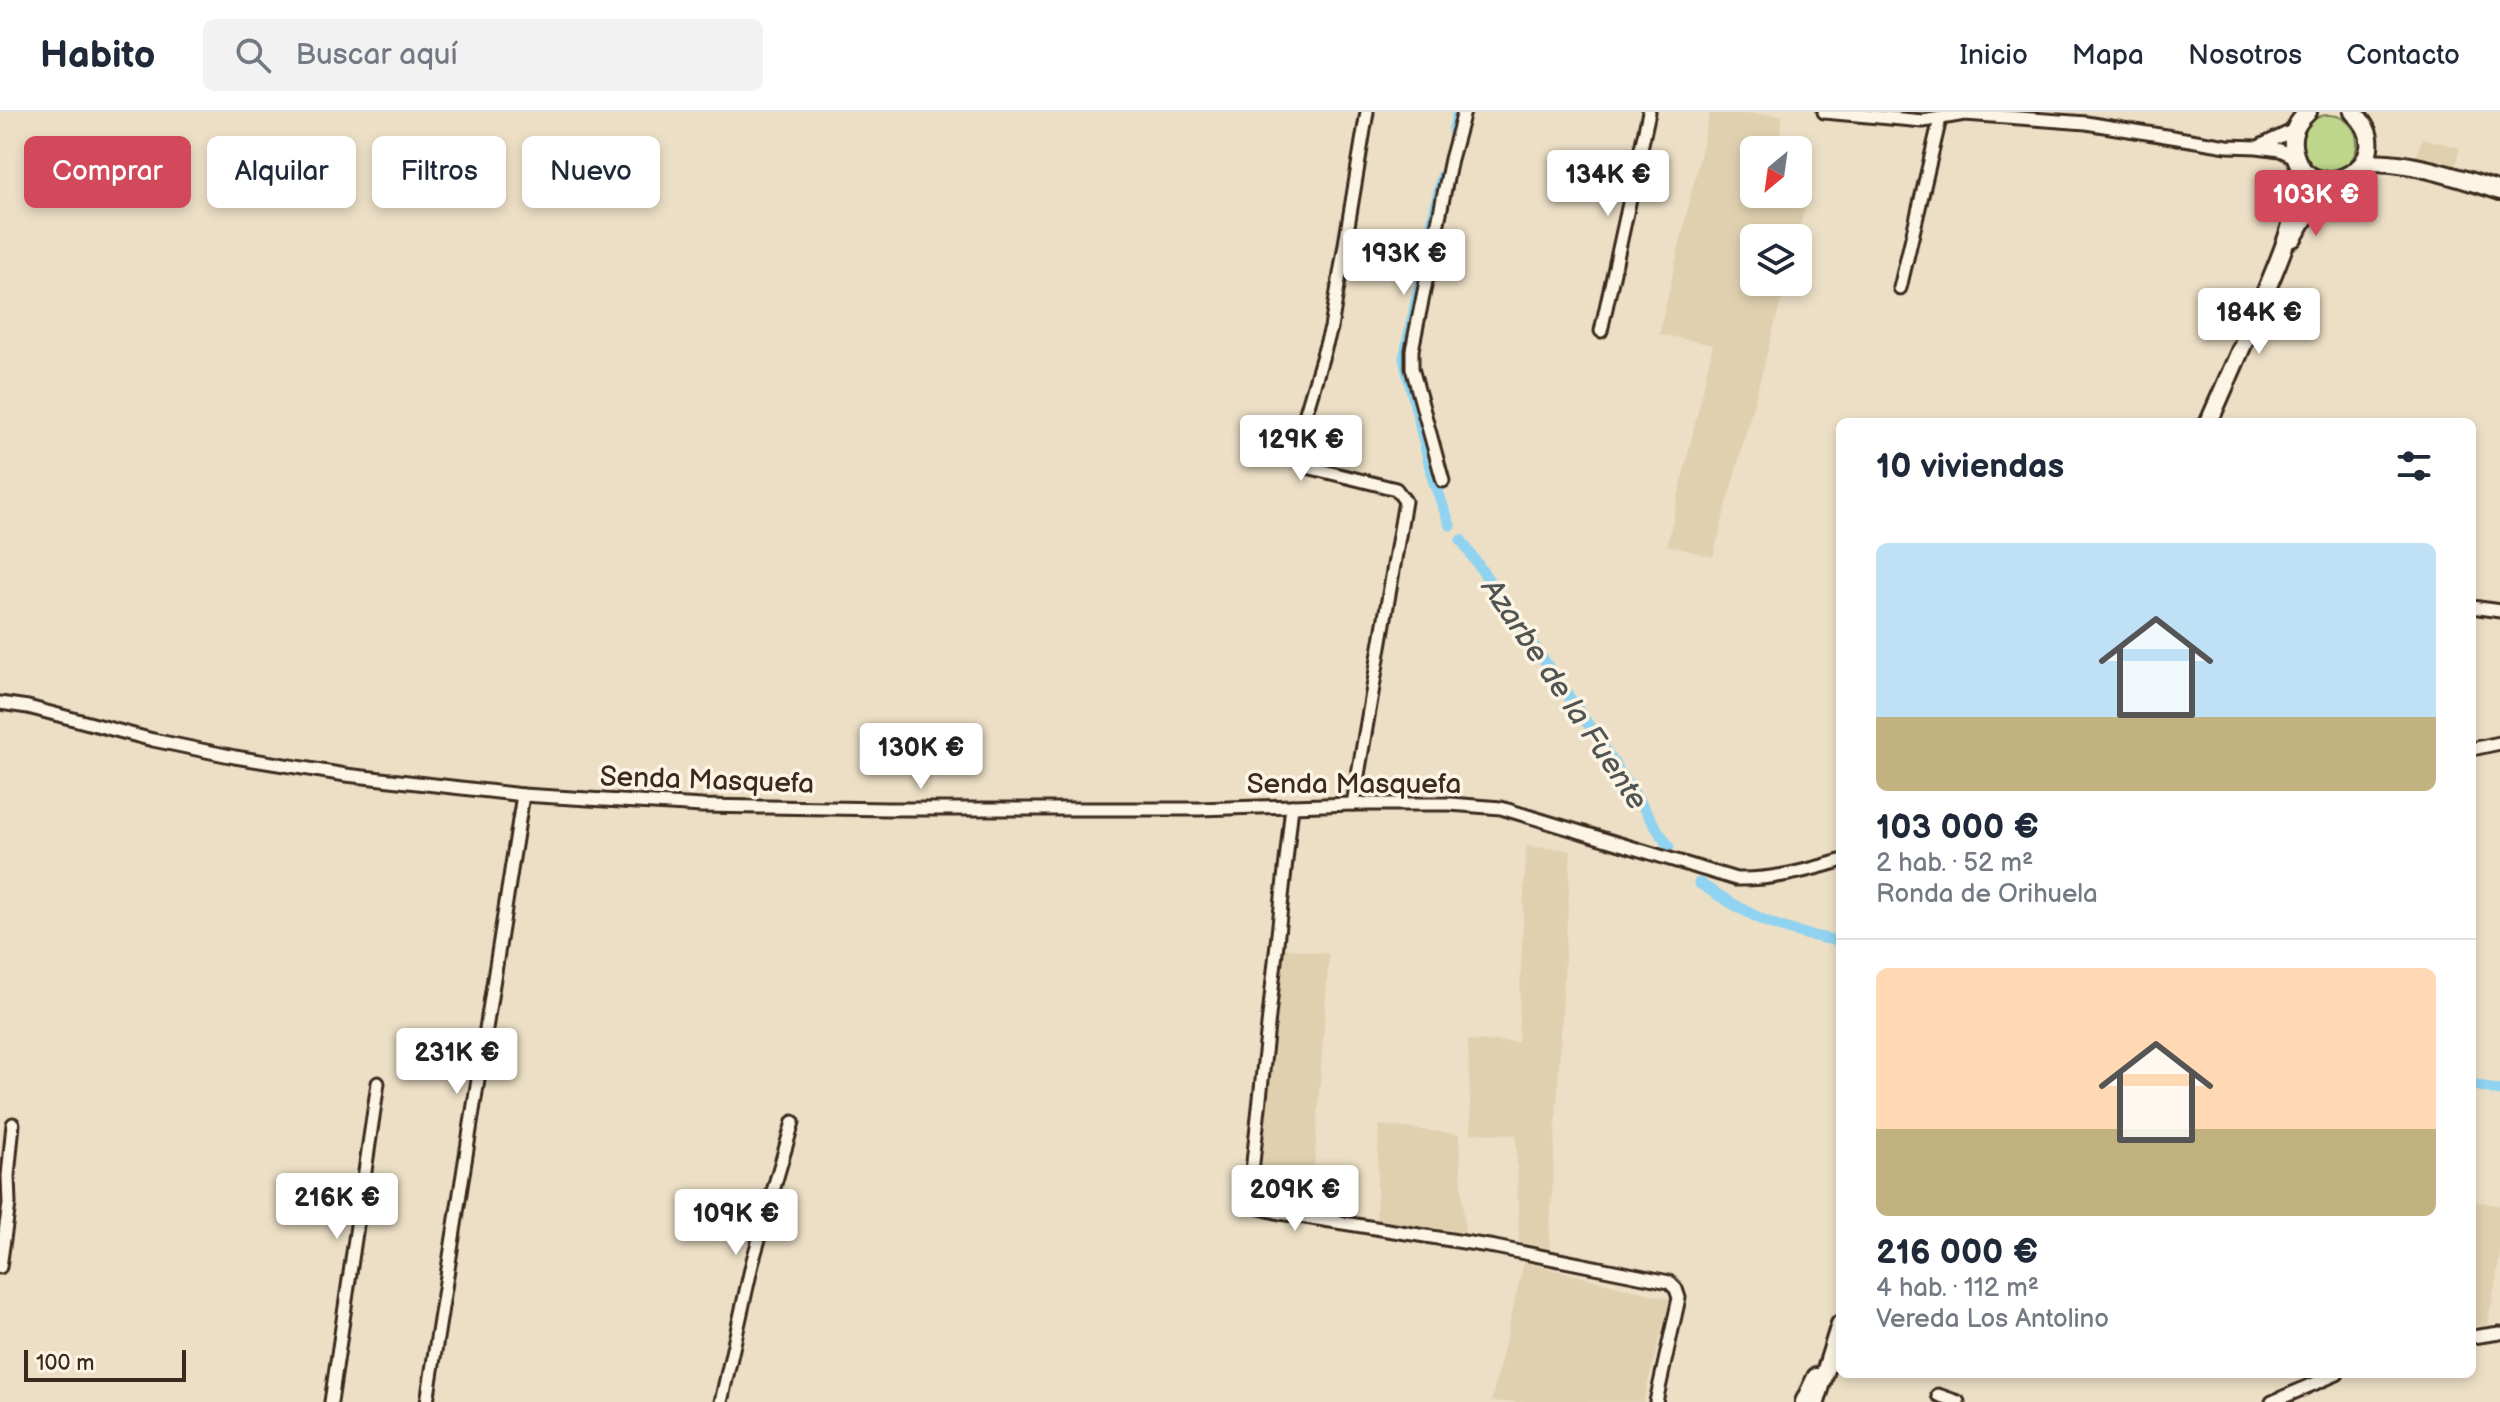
<!DOCTYPE html>
<html lang="es">
<meta charset="utf-8">
<style>
body{margin:0;font-family:"Balsamiq Sans",sans-serif;background:#f2f2f3;color:#1f2937;height:100vh;display:flex;flex-direction:column;font-size:30px;white-space:nowrap}
*{box-sizing:border-box;margin:0}
p{font-size:26px;color:#747a83}
.icon{flex:none;width:44px;height:44px;fill:none;stroke:currentColor;stroke-width:2;stroke-linecap:round;stroke-linejoin:round}
.map{position:relative;flex:1;overflow:hidden}
.panel{position:absolute;left:1836px;top:306px;width:640px;height:960px;display:flex;flex-direction:column;background:#fff;border-radius:12px;box-shadow:0 4px 12px #0003}
.panel>*{flex:none}
.top-card{position:absolute;left:24px;top:24px;width:760px;height:72px;display:flex;gap:16px}
.needle{width:52px;rotate:209deg}
.buttons{position:absolute;left:1740px;top:24px;display:grid;gap:16px}
.buttons a{display:grid;place-items:center;width:72px;height:72px;border-radius:12px;background:#fff;box-shadow:0 4px 12px #0003;font-size:40px}
.scale{position:absolute;left:24px;bottom:20px;width:162px;box-sizing:border-box;padding-left:8px;border:4px solid #3b2a1e;border-top:0;font-size:22px;line-height:28px;white-space:nowrap;color:#3b2a1e;-webkit-text-stroke:6px #fcf5e5;paint-order:stroke}
.price{position:absolute;translate:-50% -68px;padding:0 18px;border-radius:8px;background:#fff;color:#222;font-size:26px;line-height:52px;filter:drop-shadow(0 2px 4px #0008)}
.price::after{content:'';position:absolute;left:50%;top:48px;width:24px;height:18px;margin-left:-12px;background:inherit;clip-path:polygon(0 0,100% 0,50% 100%)}
.price.selected{background:#d1495b;color:#fff}
ul{padding:0;list-style:none}
li{display:grid;align-content:center;gap:16px;height:424px;padding:0 40px}
li+li{border-top:2px solid #e0e1e3}
li span{display:grid;place-items:center;height:248px;border-radius:12px;color:#555}
li>.icon{margin-inline-start:auto}
span .icon{width:144px;height:144px;fill:#fffc;stroke-width:1}
li b{font-size:34px}
h2{display:flex;justify-content:space-between;align-items:center;height:96px;padding:0 40px;font-size:34px}
.pill{padding:0 28px;border-radius:12px;background:#fff;box-shadow:0 4px 12px #0003;font-size:28px;line-height:72px}
.pill.selected{background:#d1495b;color:#fff}
header{display:flex;align-items:center;gap:48px;box-sizing:border-box;height:112px;padding:0 40px;background:#fff;border-bottom:2px solid #e0e1e3}
header strong{font-size:38px}
nav{display:flex;gap:44px;margin-inline-start:auto;font-size:28px}
.search{width:560px;height:72px;background:#f2f2f3;display:flex;align-items:center;gap:20px;box-sizing:border-box;padding:0 28px;border-radius:12px;color:#747a83;font-size:30px}
.map>svg:first-child{display:block}
.built{fill:#e1d0b0}
.green{fill:#bed58c;stroke:#7c8055;stroke-width:2}
.lines{fill:none;stroke-linecap:round;stroke-linejoin:round}
.canal{stroke:#8fd3f0;stroke-width:11}
.street-casing{stroke:#3b2a1e;stroke-width:17}
.secondary-casing{stroke:#3b2a1e;stroke-width:22}
.street{stroke:#fcf5e5;stroke-width:11}
.secondary{stroke:#fcf5e5;stroke-width:16}
.labels{text-anchor:middle;stroke-width:7;stroke-linejoin:round;paint-order:stroke}
.street-label{font-size:28px;fill:#3b2a1e;stroke:#fcf5e5}
.water-label{font-size:30px;font-style:italic;fill:#505452;stroke:#fcf5e5}
</style>
<header>
<strong>Habito</strong>
<div class="search"><svg class="icon" aria-label="search" viewBox="0 0 24 24"><circle cx="10" cy="10" r="6"/><path d="M15 15l6 6"/></svg>Buscar aquí</div>
<nav><a>Inicio</a><a>Mapa</a><a>Nosotros</a><a>Contacto</a></nav>
</header>
<div class="map">
<svg width="2500" height="1290" viewBox="0 0 2500 1290">
<rect width="100%" height="100%" fill="#ecdfc6"/>
<filter id="ink" filterUnits="userSpaceOnUse"><feTurbulence type="fractalNoise" baseFrequency=".0125" numOctaves="2"/><feDisplacementMap in="SourceGraphic" scale="16" xChannelSelector="R" yChannelSelector="G"/><feConvolveMatrix kernelMatrix="1 2 1 2 8 2 1 2 1" color-interpolation-filters="sRGB"/></filter>
<g filter="url(#ink)">
<g class="built">
<path d="M1710,0L1783,3L1777,38H1754V82H1798V41L1810,42L1807,88L1797,126H1754V170H1786L1713,445L1667,433L1713,233L1659,222Z"/>
<path d="M2422,26L2460,36L2454,60L2414,51Z"/>
<path d="M1526,734L1571,738L1549,1136L1519,1130L1516,1023L1471,1021L1468,928L1518,930Z"/>
<path d="M1282,836L1329,842L1311,1100L1257,1090L1255,1087Z"/>
<path d="M1379,1013L1459,1022L1465,1124L1376,1110Z"/>
<path d="M2472,1089L2500,1093V1144L2488,1213L2472,1215Z"/>
<path d="M1524,1150L1670,1187L1643,1290H1491Z"/>
</g>
<circle class="green" cx="2329" cy="31" r="28"/>
<g class="lines">
<g class="canal">
<path d="M1453,20L1458,0"/>
<path d="M1442,64L1404,247L1433,368L1450,413"/>
<path d="M1461,428L1592,618L1669,735"/>
<path d="M1699,771C1752,805 1777,819 1840,829"/>
<path d="M2472,972L2500,979"/>
</g>
<g class="street-casing">
<g id="street">
<path d="M1824,0L1923,9L1965,2L2086,11L2227,34L2257,35L2280,38L2295,45"/>
<path d="M2262,33L2294,18"/>
<path d="M1900,176L1940,7"/>
<path d="M1601,219L1649,0"/>
<path d="M1443,369L1412,256V238L1451,47L1464,0"/>
<path d="M2472,495L2500,499"/>
<path d="M0,591L28,595L153,628L235,645L346,663L523,683L702,694L888,697H1199L1353,692H1450L1501,696L1736,767C1771,768 1806,759 1840,749"/>
<path d="M2472,637L2500,631"/>
<path d="M1353,692L1405,389L1396,377L1307,355L1300,342L1299,324L1331,216L1367,0"/>
<path d="M1292,694L1249,1087L1260,1096L1280,1101L1495,1135L1669,1170L1676,1177L1679,1186L1656,1290"/>
<path d="M0,1155L9,1092L8,1064L13,1012"/>
<path d="M2472,1225L2500,1221"/>
<path d="M1938,1283L1958,1290"/>
<path d="M331,1290L378,971"/>
<path d="M427,1290L523,683"/>
<path d="M721,1290L753,1148L793,1010"/>
<path d="M2272,1290L2337,1262"/>
</g>
</g>
<g class="secondary-casing">
<g id="secondary">
<path d="M2308,0C2296,11 2290,23 2294,39C2308,102 2408,51 2353,0"/>
<path d="M2363,52C2396,44 2466,68 2500,79"/>
<path d="M2293,126L2312,94L2335,69"/>
<path d="M2209,310C2224,276 2239,241 2254,207C2274,159 2301,106 2300,53"/>
<path d="M1804,1290L1816,1265"/>
<path d="M1816,1290L1840,1212"/>
</g>
</g>
<use href="#street" class="street"/>
<use href="#secondary" class="secondary"/>
</g>
</g>
<g class="labels">
<g class="street-label">
<text transform="translate(707 667) rotate(2)" y="10">Senda Masquefa</text>
<text x="1354" y="681">Senda Masquefa</text>
</g>
<g class="water-label">
<text transform="translate(1565 582) rotate(56)" y="10">Azarbe de la Fuente</text>
</g>
</g>
</svg>
<div class="buttons">
<a><svg class="needle" viewBox="-14 -14 28 28"><path d="M0-13l5 13h-10z" fill="#e53935"/><path d="M0 13l5-13h-10z" fill="#747a83"/></svg></a>
<a><svg class="icon" aria-label="layers" viewBox="0 0 24 24"><path d="M12 4l9 5-9 5-9-5zM3 14l9 5 9-5"/></svg></a>
</div>
<div class="scale">100 m</div>
<b class="price" style="left:1608px;top:106px">134K €</b>
<b class="price selected" style="left:2316px;top:126px">103K €</b>
<b class="price" style="left:1404px;top:185px">193K €</b>
<b class="price" style="left:2259px;top:244px">184K €</b>
<b class="price" style="left:1301px;top:371px">129K €</b>
<b class="price" style="left:921px;top:679px">130K €</b>
<b class="price" style="left:457px;top:984px">231K €</b>
<b class="price" style="left:1295px;top:1121px">209K €</b>
<b class="price" style="left:337px;top:1129px">216K €</b>
<b class="price" style="left:736px;top:1145px">109K €</b>
<div class="top-card">
<a class="pill selected">Comprar</a>
<a class="pill">Alquilar</a>
<a class="pill">Filtros</a>
<a class="pill">Nuevo</a>
</div>
<section class="panel">
<h2>10 viviendas<svg class="icon" aria-label="filters" viewBox="0 0 24 24"><path d="M4 7h16M4 17h16"/><circle cx="9" cy="7" r="2"/><circle cx="15" cy="17" r="2"/></svg></h2>
<ul>
<li><span style="background:linear-gradient(#bfe0f5 70%,#c2b280 0)"><svg class="icon" aria-label="home" viewBox="0 0 24 24"><path d="M3 11l9-7 9 7M6 9v11h12V9"/></svg></span><div><b>103 000 €</b><p>2 hab. · 52 m²</p><p>Ronda de Orihuela</p></div></li>
<li><span style="background:linear-gradient(#ffd9b3 65%,#c2b280 0)"><svg class="icon" aria-label="home" viewBox="0 0 24 24"><path d="M3 11l9-7 9 7M6 9v11h12V9"/></svg></span><div><b>216 000 €</b><p>4 hab. · 112 m²</p><p>Vereda Los Antolino</p></div></li>
</ul>
</section>
</div>
